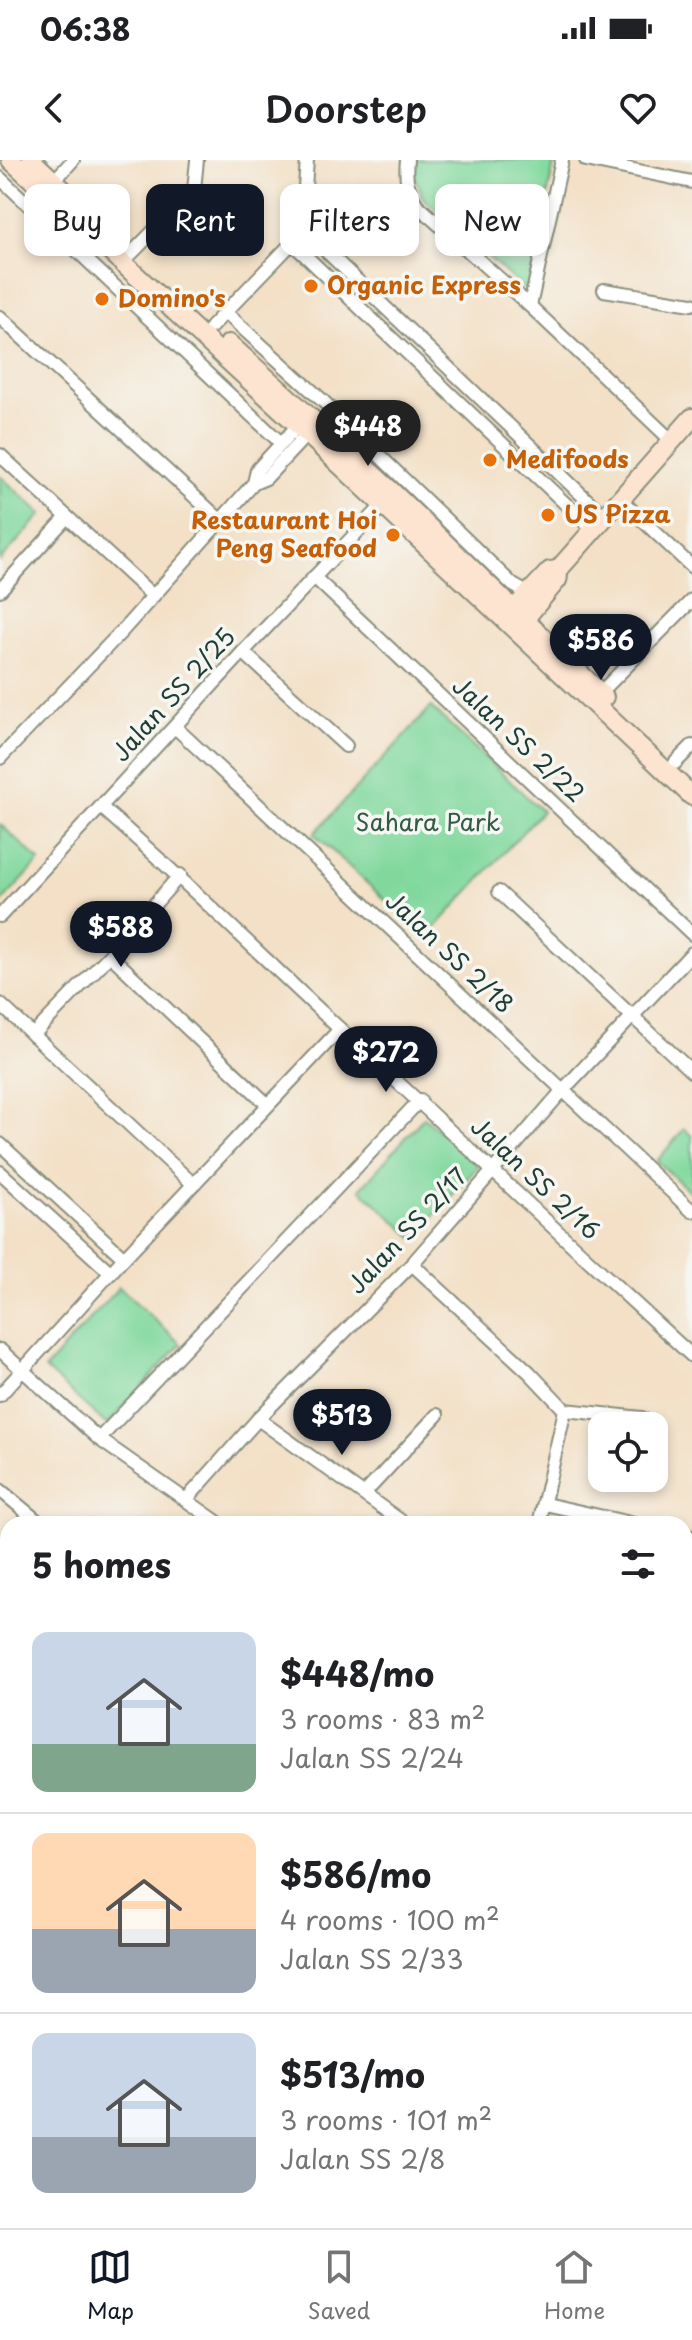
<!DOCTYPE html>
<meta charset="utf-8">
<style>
body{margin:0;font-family:"Playpen Sans",sans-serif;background:#f2f2f2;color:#202124;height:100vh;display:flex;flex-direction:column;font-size:30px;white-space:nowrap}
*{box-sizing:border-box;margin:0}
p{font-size:26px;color:#757577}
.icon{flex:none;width:44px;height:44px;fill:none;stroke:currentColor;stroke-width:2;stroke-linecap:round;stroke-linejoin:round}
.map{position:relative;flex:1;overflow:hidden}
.drawer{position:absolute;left:0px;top:1356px;width:692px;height:712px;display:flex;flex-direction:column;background:#fff;border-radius:24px 24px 0 0;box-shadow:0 4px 12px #0003}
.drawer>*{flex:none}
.banner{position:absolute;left:24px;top:24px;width:644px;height:72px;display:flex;gap:16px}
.fabs{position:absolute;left:588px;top:1252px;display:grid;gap:16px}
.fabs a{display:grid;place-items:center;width:80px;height:80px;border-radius:16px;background:#fff;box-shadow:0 4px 12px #0003;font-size:40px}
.price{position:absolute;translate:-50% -68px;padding:0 18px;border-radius:28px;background:#111827;color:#fff;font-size:26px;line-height:52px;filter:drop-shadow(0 2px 4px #0008)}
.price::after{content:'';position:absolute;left:50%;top:48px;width:24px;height:18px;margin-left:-12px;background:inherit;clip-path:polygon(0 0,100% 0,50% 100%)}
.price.selected{background:#222;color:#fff}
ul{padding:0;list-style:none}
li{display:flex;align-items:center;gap:24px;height:200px;padding:0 32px}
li+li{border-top:2px solid #e0e0e0}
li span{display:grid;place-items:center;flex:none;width:224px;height:160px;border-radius:16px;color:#555}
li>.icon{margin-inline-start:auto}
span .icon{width:96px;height:96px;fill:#fffc;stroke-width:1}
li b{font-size:34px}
h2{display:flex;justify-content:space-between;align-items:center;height:96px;padding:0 32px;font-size:34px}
.pill{padding:0 28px;border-radius:16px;background:#fff;box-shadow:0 4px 12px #0003;font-size:28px;line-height:72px}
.pill.selected{background:#111827;color:#fff}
.status{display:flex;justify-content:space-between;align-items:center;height:56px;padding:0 40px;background:#fff;direction:ltr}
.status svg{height:22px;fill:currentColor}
header{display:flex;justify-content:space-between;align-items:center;height:104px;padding:0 32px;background:#fff;font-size:36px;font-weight:600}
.menu{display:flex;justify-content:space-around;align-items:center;height:112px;border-top:2px solid #e0e0e0;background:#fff;font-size:22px;color:#757577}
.menu a{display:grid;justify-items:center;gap:4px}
.menu .selected{color:#111827}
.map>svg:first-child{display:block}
.green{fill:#80d89c;stroke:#508a68;stroke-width:2}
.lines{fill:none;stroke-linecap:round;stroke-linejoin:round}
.street-casing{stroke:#898e7d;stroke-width:16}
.secondary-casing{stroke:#898e7d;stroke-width:22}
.highway-casing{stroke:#898e7d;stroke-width:26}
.street{stroke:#fff;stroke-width:12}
.secondary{stroke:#fde4d0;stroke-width:18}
.highway{stroke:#f9bc8a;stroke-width:22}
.food-dot{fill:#e8710a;stroke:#f6f6f2;stroke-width:3}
.labels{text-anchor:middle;stroke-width:7;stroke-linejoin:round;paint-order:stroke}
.food-label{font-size:24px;font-weight:bold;fill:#c56008;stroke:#f6f6f2;text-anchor:start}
.street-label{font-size:24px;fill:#1f3d34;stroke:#f6f6f2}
.park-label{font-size:24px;fill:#325c49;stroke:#f6f6f2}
</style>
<div class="status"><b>06:38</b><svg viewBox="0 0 49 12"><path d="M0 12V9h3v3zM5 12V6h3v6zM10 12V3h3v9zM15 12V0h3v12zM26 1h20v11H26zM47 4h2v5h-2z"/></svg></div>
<header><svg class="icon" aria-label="back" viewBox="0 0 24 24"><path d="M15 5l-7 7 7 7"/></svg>Doorstep<svg class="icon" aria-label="heart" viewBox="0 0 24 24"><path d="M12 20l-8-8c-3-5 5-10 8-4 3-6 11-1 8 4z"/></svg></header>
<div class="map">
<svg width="692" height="2068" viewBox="0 0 692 2068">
<rect width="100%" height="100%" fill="#f6f6f2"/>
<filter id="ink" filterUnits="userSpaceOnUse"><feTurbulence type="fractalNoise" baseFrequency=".0125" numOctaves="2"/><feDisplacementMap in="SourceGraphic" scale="16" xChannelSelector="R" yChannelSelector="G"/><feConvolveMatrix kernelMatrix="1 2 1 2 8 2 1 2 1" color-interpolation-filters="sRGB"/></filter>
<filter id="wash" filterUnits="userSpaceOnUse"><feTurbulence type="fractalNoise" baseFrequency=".006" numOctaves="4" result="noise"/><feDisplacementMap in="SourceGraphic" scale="32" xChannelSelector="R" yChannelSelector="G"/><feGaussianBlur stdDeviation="1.8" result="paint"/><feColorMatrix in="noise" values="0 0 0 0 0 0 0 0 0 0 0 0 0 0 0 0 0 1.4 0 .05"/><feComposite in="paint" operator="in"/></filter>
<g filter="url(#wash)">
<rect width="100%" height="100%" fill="#f3e0c6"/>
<g class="green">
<path d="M416,0H555L527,132L423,38L414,15Z"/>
<path d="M0,316L42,354L0,401Z"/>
<path d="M431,547L542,651L426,778L314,674Z"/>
<path d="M0,664L40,701L0,744Z"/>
<path d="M424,957L478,1006L414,1078L360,1029Z"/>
<path d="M684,969L692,976V1034L657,1001Z"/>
<path d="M119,1127L181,1184L107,1265L45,1209Z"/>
<path d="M684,1383L692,1385V1526L684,1529Z"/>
</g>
</g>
<g filter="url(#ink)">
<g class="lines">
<g class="street-casing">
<g id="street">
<path d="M407,0C405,18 407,29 417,45L530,146L672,281"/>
<path d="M586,0L692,22"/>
<path d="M0,18L281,283"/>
<path d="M54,21L73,0"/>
<path d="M302,68L605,357"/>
<path d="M292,83L593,370"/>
<path d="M131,94L194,30L197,0"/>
<path d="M604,130L692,144"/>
<path d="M530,146L562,0"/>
<path d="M226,153L323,241L513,425L529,434"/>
<path d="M0,157L221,361"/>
<path d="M211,167L292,83L302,68L307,0"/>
<path d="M0,295L153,436"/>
<path d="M254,323L257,310L302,261"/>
<path d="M620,339L692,407"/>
<path d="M314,417L692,774"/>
<path d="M0,430L67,357"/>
<path d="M243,492L346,586"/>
<path d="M600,533L692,440"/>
<path d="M175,567L692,1051"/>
<path d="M0,598L123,470L254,323L266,318L311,270"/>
<path d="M675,603L692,586"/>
<path d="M101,647C184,719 261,796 341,870C459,978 574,1088 692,1196"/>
<path d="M499,732L692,912"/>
<path d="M0,756L243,492L383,345"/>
<path d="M110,795L268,945"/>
<path d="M0,844L193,1024"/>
<path d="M33,875L110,795L180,715"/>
<path d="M0,984L124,1098"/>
<path d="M0,1012L111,1113"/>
<path d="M412,1104L529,1212L565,1250L539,1364"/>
<path d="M0,1190L99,1279L220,1364"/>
<path d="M0,1235L124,1098L340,869"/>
<path d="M565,1250L642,1258"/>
<path d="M258,1259L405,1364"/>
<path d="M99,1279L420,940"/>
<path d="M0,1330L41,1364"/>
<path d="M364,1334L437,1255"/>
<path d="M186,1340L258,1259L412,1104L563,930L692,793"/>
<path d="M545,1344L635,1364"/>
<path d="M684,1375L692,1377"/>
<path d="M0,1456L8,1461"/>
<path d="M684,1552L692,1549"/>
<path d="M684,1626L692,1650"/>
<path d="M684,1766L692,1763"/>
<path d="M0,1839L8,1834"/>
<path d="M0,1868L8,1862"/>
<path d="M684,1876L692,1873"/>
<path d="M684,1983L692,1980"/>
<path d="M0,2000L8,1994"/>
<path d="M0,2027L8,2021"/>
<path d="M246,2060L249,2068"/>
<path d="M271,2060L274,2068"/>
<path d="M387,2060L390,2068"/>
<path d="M630,2060L633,2068"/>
</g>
</g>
<g class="secondary-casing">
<g id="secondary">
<path d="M11,0L298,265L692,636"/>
<path d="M31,0L108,72"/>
<path d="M229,184L392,332L604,537"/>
<path d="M506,458L550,411L558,410L692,258"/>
<path d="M517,468L557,420L558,417"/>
<path d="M684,1995L692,1992"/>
<path d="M684,2009L692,2007"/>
</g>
</g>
<g class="highway-casing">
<g id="highway">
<path d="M0,1491L8,1497"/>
<path d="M0,1525L8,1530"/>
<path d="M426,2060L429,2068"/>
<path d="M446,2060L448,2068"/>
<path d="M463,2060L465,2068"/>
<path d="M479,2060L481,2068"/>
<path d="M529,2068L536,2061"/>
</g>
</g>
<use href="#street" class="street"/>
<use href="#secondary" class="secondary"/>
<use href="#highway" class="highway"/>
</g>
</g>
<g class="food-dot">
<circle cx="311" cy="126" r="8"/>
<circle cx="102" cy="139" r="8"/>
<circle cx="490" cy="300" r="8"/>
<circle cx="548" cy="355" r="8"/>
<circle cx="393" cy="375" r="8"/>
</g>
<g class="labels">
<g class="food-label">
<text x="327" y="134">Organic Express</text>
<text x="118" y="147">Domino's</text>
<text x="506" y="308">Medifoods</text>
<text x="564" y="363">US Pizza</text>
<text x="377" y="369" text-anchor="end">Restaurant Hoi<tspan x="377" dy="28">Peng Seafood</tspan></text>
</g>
<g class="street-label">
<text transform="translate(174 535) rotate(-48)" y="8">Jalan SS 2/25</text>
<text transform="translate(518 580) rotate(43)" y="8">Jalan SS 2/22</text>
<text transform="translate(449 793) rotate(43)" y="8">Jalan SS 2/18</text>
<text transform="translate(535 1019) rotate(43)" y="8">Jalan SS 2/16</text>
<text transform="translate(408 1071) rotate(-47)" y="8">Jalan SS 2/17</text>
</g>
<g class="park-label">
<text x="428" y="671">Sahara Park</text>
</g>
</g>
</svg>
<div class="fabs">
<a><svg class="icon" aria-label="locate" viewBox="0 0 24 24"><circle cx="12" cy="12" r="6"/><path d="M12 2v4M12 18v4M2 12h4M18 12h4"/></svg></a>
</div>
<b class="price selected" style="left:368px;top:308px">$448</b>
<b class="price" style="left:601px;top:522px">$586</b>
<b class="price" style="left:121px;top:809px">$588</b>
<b class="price" style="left:386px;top:934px">$272</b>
<b class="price" style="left:342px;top:1297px">$513</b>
<div class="banner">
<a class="pill">Buy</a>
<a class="pill selected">Rent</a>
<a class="pill">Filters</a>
<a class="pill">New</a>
</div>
<section class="drawer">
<h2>5 homes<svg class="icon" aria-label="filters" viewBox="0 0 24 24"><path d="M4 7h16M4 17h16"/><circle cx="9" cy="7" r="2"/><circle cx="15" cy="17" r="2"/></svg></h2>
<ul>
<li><span style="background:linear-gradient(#c9d6e8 70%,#7fa58c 0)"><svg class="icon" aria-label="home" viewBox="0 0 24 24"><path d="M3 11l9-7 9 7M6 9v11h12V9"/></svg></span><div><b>$448/mo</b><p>3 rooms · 83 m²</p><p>Jalan SS 2/24</p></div></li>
<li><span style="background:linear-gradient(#ffd9b3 60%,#9aa5b1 0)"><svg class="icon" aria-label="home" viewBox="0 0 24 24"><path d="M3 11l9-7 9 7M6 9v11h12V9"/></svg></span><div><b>$586/mo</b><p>4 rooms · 100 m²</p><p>Jalan SS 2/33</p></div></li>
<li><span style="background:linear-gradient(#c9d6e8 65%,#9aa5b1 0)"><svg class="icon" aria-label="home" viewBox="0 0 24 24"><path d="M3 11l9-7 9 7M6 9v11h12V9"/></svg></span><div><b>$513/mo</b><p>3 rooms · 101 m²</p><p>Jalan SS 2/8</p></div></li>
</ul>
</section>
</div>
<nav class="menu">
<a class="selected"><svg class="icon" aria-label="map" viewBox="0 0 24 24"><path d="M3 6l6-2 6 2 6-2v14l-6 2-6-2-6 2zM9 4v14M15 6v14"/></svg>Map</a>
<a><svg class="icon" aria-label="saved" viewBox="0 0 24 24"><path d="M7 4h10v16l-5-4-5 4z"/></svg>Saved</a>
<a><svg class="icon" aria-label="home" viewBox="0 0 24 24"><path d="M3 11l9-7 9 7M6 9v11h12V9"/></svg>Home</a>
</nav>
